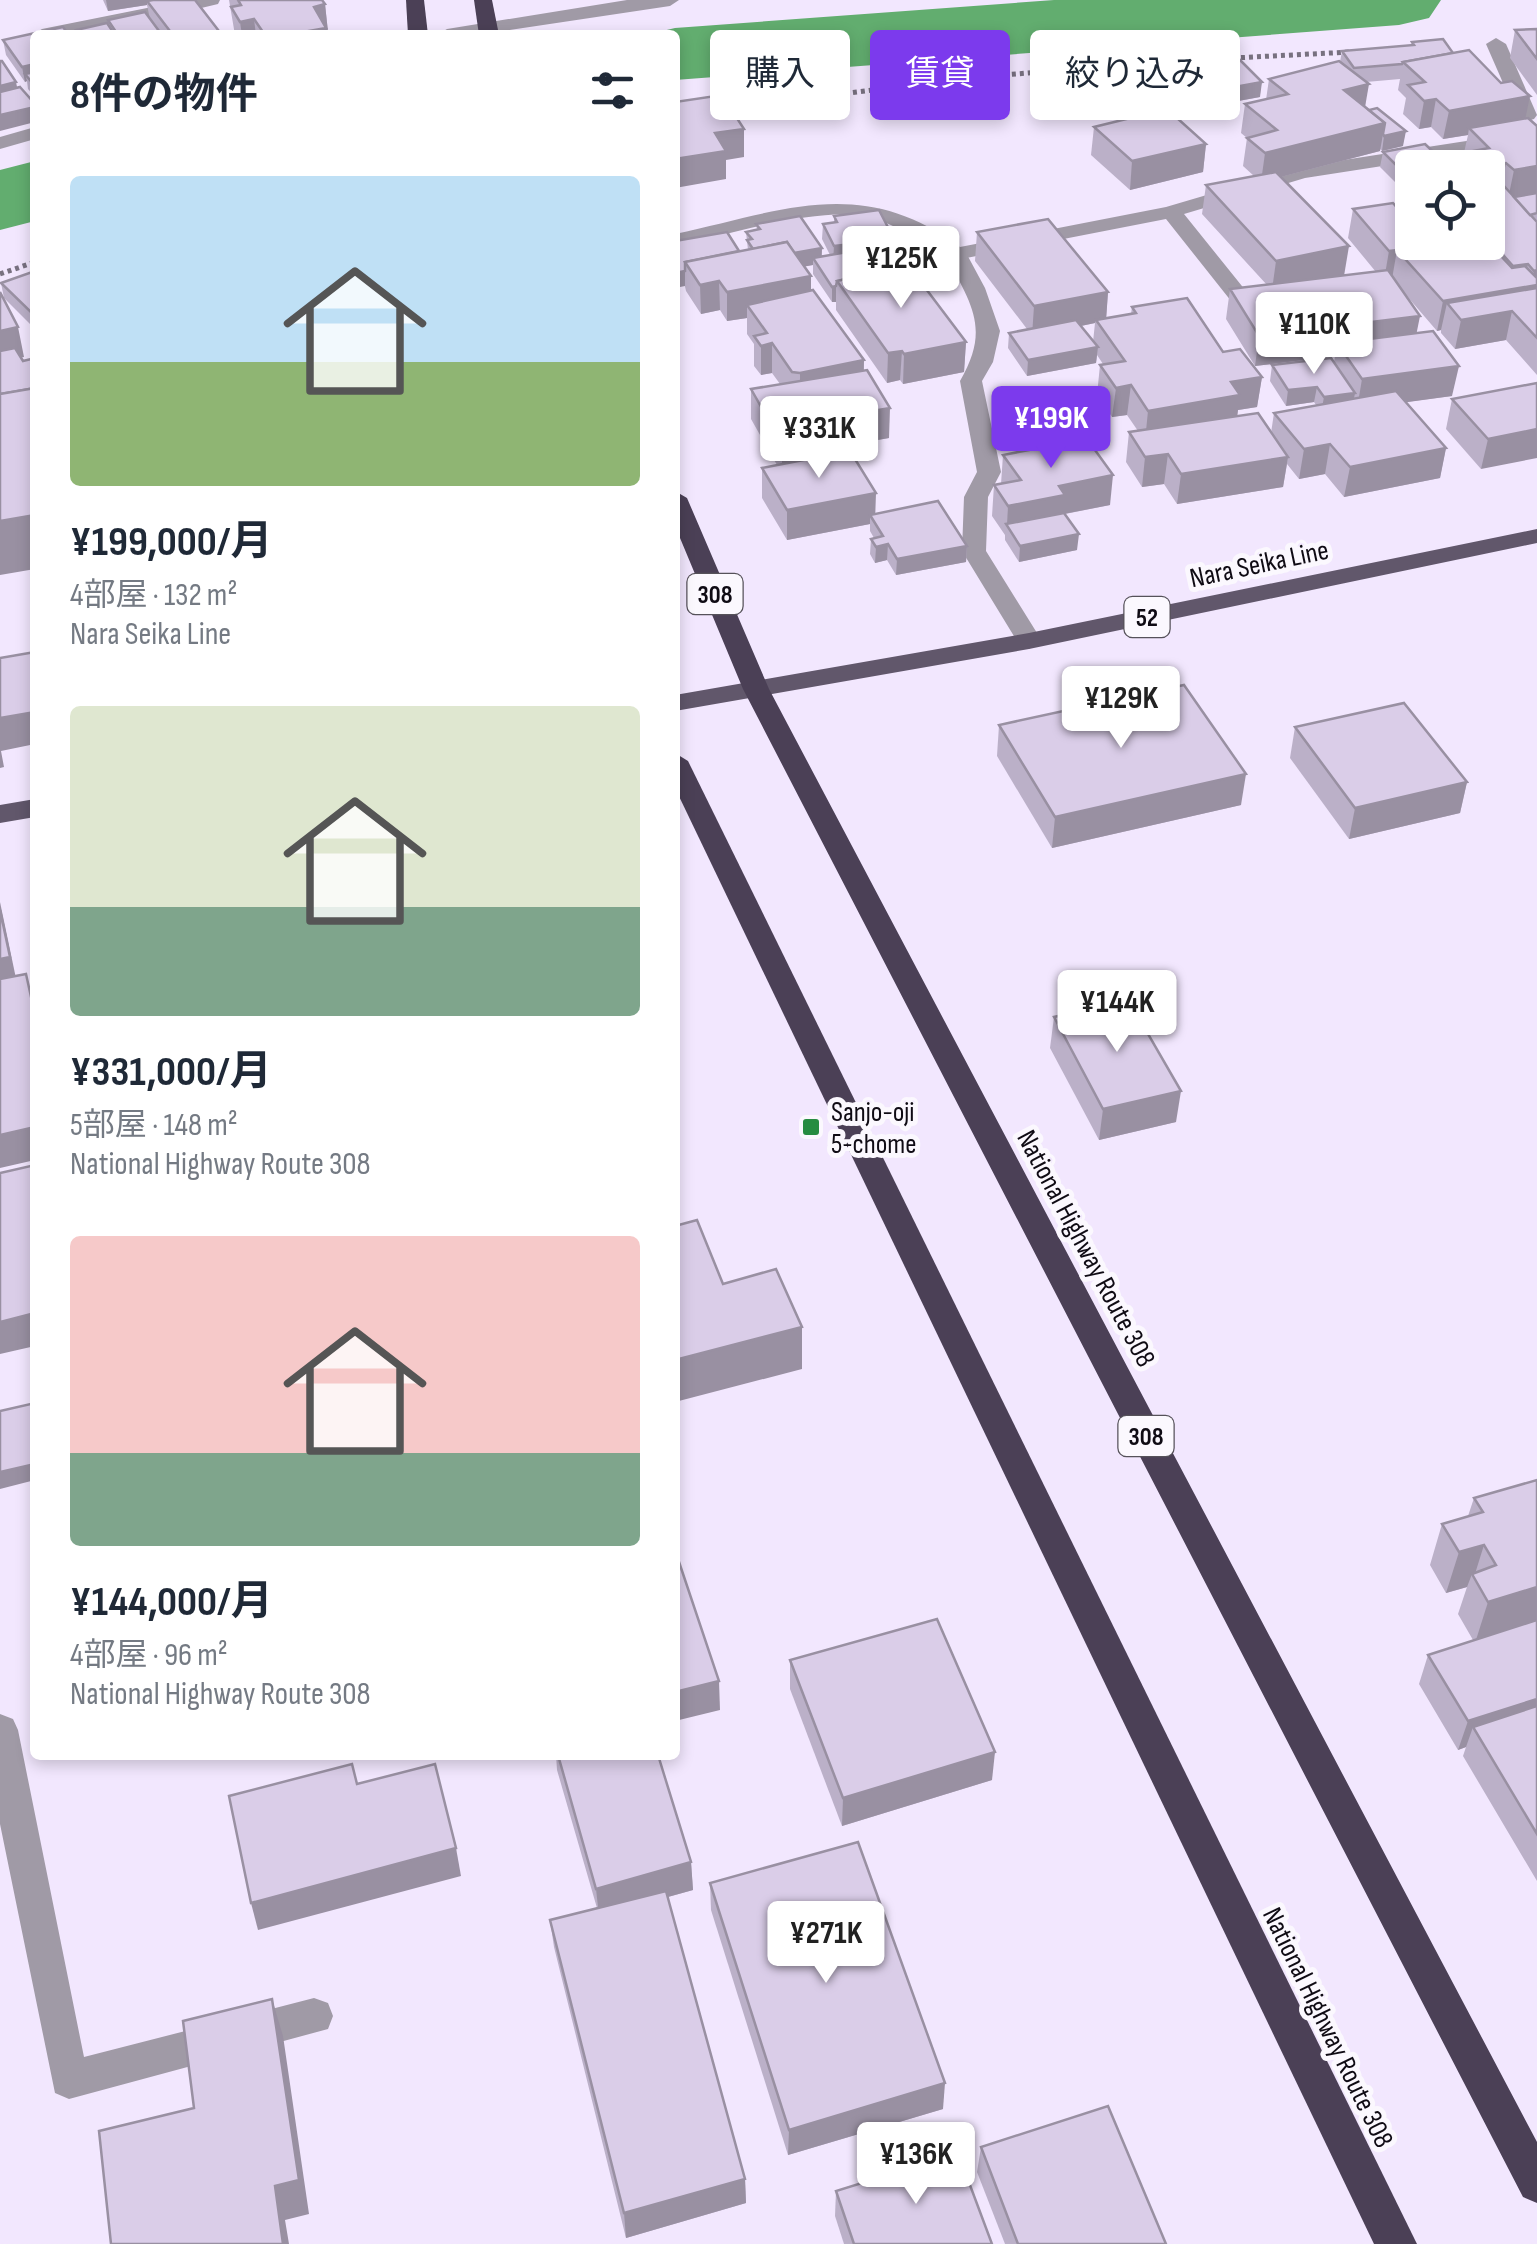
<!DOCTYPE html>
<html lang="ja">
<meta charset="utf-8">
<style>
body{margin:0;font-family:"Sofia Sans Condensed","Noto Sans JP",sans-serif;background:#f2f2f3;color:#1f2937;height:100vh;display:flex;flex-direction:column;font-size:38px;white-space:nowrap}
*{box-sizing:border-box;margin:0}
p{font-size:32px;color:#747a83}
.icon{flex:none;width:55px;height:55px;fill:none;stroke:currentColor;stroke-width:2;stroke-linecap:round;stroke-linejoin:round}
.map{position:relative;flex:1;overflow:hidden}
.panel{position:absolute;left:30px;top:30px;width:650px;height:1730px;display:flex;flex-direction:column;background:#fff;border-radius:10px;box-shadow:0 5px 15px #0003}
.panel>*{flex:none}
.banner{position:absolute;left:710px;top:30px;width:675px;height:90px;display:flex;gap:20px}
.buttons{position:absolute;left:1395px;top:150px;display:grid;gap:20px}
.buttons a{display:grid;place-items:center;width:110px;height:110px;border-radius:10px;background:#fff;box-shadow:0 5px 15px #0003;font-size:50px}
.price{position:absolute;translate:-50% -85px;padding:0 22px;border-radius:10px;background:#fff;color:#222;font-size:32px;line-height:65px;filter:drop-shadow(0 2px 5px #0008)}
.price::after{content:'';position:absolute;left:50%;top:60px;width:30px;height:22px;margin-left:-15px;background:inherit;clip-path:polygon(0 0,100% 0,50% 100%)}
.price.on{background:#7c3aed;color:#fff}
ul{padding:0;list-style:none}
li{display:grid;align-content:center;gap:20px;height:530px;padding:0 40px}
li span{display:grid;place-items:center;height:310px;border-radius:10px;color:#555}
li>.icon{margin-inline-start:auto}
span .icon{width:180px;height:180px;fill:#fffc;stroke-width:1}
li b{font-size:42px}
h2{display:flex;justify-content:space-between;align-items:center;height:120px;padding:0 40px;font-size:42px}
.tag{padding:0 35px;border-radius:10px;background:#fff;box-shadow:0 5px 15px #0003;font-size:35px;line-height:90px}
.tag.on{background:#7c3aed;color:#fff}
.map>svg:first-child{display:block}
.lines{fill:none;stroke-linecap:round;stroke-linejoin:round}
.river{fill:#62ad6f;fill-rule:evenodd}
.path{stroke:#787180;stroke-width:5;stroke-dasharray:4 4;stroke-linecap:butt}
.lane{fill:#a09aa6;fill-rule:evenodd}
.street{fill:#a09aa6;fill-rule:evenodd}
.primary{fill:#61576b;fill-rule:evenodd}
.highway{fill:#4b4056;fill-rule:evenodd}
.wall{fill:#bbb0c8;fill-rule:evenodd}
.shaded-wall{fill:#9990a2}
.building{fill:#dacde8;stroke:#9990a2;stroke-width:2.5}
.poi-dot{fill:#268c41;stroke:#fbf8fe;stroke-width:4}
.labels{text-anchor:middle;stroke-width:10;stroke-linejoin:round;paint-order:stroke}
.shield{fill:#fbf8fe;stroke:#56525a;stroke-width:2.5}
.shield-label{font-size:25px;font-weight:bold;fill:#0f0b14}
.street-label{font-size:28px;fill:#0f0b14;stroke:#fbf8fe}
.poi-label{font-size:28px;fill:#0f0b14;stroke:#fbf8fe;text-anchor:start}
</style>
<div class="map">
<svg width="1537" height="2244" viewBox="0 0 1537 2244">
<rect width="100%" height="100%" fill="#f2e7fe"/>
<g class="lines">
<g class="river">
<path d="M1054,0H1441L1429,18L1399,25L675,80V35H646L675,28Z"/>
<path d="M35,161V221L0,230V170Z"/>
</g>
<g class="path">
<path d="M1233,58L1350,52"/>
<path d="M726,109L965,78L1205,59"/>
<path d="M0,274L35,262"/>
</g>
<g class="lane">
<path d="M187,0H220L218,4L101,32L35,35V39L32,35L42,29Z"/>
<path d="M956,248L964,249L985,288L1000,331L993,362L982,381L1001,472L988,497L986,551L1042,641L1029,649L1020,646L962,551L964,497L977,472L960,381C991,328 971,304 945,254Z"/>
</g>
<g class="street">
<path d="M627,0H679L670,6L477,35H437L447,29Z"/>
<path d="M1496,38L1506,44L1537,115L1534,119L1527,121L1517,115L1486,44Z"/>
<path d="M35,127V139L0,149V137Z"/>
<path d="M1537,130V142L1305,178L1184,214L1258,306L1247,313L1239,311L1166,219L956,260C932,254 903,227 874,218C827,203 725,236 675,246V234C782,211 862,174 960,247L1166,207L1305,166Z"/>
<path d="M0,1714L13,1719L18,1730L84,2057L314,1998L328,2003L333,2016L328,2029L69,2099L55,2093L0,1824Z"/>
</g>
<g class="primary">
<path d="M1537,529V543L1029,649L675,711V695L1029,633Z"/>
<path d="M35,799V817L0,823V805Z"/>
</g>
<g class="highway">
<path d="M406,0H424L428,35H408Z"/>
<path d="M474,0H492L499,35H479Z"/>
<path d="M675,491L687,498L769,689L1537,2142V2203L1523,2197L743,689L675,526Z"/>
<path d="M675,753L688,761L1417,2244H1374L675,788Z"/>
</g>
</g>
<g class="wall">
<path d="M103,0H195L222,35H77L76,30L109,26L108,20L150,19L147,5L108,11Z"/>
<path d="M229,0H322L325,4L328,32L326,33L327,35H235Z"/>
<path d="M1537,29V95L1510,58L1515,30Z"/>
<path d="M35,35V97L28,89L27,81L25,82L6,55L3,40Z"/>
<path d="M1412,42L1453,53L1525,119L1537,126V375L1506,340L1455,349L1441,333V330L1437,331L1400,288L1416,333L1452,396L1406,402L1446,448L1440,478L1344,497L1325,474L1299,479L1287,464L1283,487L1177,504L1164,484L1142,487L1126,462L1129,432L1138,431L1127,415L1112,417L1097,395L1100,365L1103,364L1097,355L1096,363L1027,376L1008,348L1009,333L1027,329L975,261L977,232L1108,292L1106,318L1131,314L1132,307L1223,352L1262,377L1257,407L1238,410L1237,416L1271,433L1274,413L1316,405L1314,402L1286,406L1270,381L1272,365L1334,362L1335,356L1255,366L1226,319L1230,289L1267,285L1202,214L1206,185L1254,176L1243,166L1247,138L1241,133L1245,104L1266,100L1269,79L1340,62L1342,51L1411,46ZM1400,79L1398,90L1406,98L1403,114L1419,129L1431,127L1443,139L1468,135L1463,157L1467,160L1465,168H1488V242H1412L1353,209L1348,238L1376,272L1344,276L1280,177L1380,151V149L1382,151L1403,146L1365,107L1366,82ZM1095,323L1093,342L1081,326Z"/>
<path d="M1174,64L1260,97L1200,108L1172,79Z"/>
<path d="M1094,127L1206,144L1203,172L1130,190L1091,155Z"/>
<path d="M1383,152L1412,168V199L1380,167Z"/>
<path d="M834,216L894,239V254L882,255L891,269L966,342L964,372L903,384L900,380L887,383L836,310V302H832L813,274V265L804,266L811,290L864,360V370L889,438L854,444L855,459L875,514L967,546L966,562L896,575L887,560L875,563L870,554L871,539L874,538L870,531V524L787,540L762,498V468L777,465L751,419V389L780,384L772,373L761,375L754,366V344L747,334V318L727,321L720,310L701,314L686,291L675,241L739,251L748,250L746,232L757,230L756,224L822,248V257L830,255L822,239L823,224L834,222Z"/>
<path d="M35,271V329L4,298L1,283Z"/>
<path d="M1537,383L1481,469L1446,429L1452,399Z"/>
<path d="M1003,455L1110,505L1065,514L1077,550L1019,562L1005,540V535L992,516L994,485L1001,484Z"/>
<path d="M999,725L1241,805L1052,848L997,756Z"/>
<path d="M1295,727L1467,782L1460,813L1349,839L1290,758Z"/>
<path d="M1054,1017L1176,1122L1099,1140L1050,1048Z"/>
<path d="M1537,1480V1881L1463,1756L1466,1747L1458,1750L1419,1684L1428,1655L1473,1640L1458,1614L1467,1587L1446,1593L1430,1565L1442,1524L1468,1516L1474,1498Z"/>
<path d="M790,1660L992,1780L842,1826L790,1689Z"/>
<path d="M556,1755H658L691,1862L693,1890L668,1897L745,2179L746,2203L626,2238L554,1947L550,1920L597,1908L557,1770Z"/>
<path d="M710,1883L943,2109L788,2155L711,1910Z"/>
<path d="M981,2147L1166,2244H1005L977,2172Z"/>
<path d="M836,2191L992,2244H844L835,2216Z"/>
</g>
<g class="shaded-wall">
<path d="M106,0H170L147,1V5L108,11Z"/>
<path d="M314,0L325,4L328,32L326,33L327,35H286Z"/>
<path d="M254,19L256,35H242L240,22Z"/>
<path d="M35,64V80L25,74L27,81L25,82L22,67Z"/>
<path d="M16,82L19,97L0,101V86Z"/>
<path d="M1262,82L1260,97L1200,108L1202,93Z"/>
<path d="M1369,84L1364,113L1344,90Z"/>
<path d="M1530,96L1524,125L1469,128L1468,135L1443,139L1449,111Z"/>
<path d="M1436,99L1431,127L1419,129L1424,101Z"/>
<path d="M35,107V122L0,131V115Z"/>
<path d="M1385,123L1380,151L1261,182L1265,153Z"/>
<path d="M744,129V157L726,160V179L675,188V159L715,133Z"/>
<path d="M1406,131L1403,146L1382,151L1384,136Z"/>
<path d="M1206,144L1203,172L1130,190L1132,161Z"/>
<path d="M1506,163L1500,192L1488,194V168L1484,167Z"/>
<path d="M1537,166V194L1508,199L1514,170Z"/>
<path d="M894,239V254L833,261L834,246Z"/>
<path d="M1349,246L1344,276L1272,290L1276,261Z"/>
<path d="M822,248L821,263L813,258V265L760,275V259Z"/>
<path d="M1397,250L1392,279L1384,280L1389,251Z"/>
<path d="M1528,264L1522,288L1531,286L1534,271L1537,270V310L1512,311L1506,340L1455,349L1461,320L1447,303L1441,330L1437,331L1443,301L1507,290L1513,266Z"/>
<path d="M685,271V286L675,288V273Z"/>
<path d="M811,276V305H747V318L727,321V292Z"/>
<path d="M719,281L720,310L701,314L700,285Z"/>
<path d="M836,286V302H832V287Z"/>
<path d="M1108,292L1106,321L1096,320L1095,323L1032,336L1034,306Z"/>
<path d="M1420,316L1414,346L1337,343L1335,356L1255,366L1259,336Z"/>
<path d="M18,327L24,357L1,362L0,366V331Z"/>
<path d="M966,342L964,372L903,384L904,354Z"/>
<path d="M772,343V373L761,375V346Z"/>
<path d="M1098,347L1096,363L1027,376L1028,360Z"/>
<path d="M902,351L900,380L887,383L888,353Z"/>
<path d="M864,360L863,390L800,403V373Z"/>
<path d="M1459,366L1452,396L1357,409L1362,379Z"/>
<path d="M1262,377L1257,407L1238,410L1236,425L1145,441L1148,411L1231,382Z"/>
<path d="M1131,385L1127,415L1112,417L1116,388Z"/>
<path d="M1317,387L1314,402L1286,406L1288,390Z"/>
<path d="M1355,393L1352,409L1321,413L1324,397Z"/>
<path d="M890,408L889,438L837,447L838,417Z"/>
<path d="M1537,429V458L1481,469L1488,439Z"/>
<path d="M795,442V472L782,474V444Z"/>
<path d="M1330,444L1325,474L1299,479L1304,449Z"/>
<path d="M856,446L855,476L802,486V456Z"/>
<path d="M1446,448L1440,478L1344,497L1350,467Z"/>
<path d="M1168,454L1164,484L1142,487L1145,457Z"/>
<path d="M1288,457L1283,487L1177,504L1181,474Z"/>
<path d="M1113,475L1110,505L1007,525L1008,506L1059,486Z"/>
<path d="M876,493L875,522L870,515V524L787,540V510Z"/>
<path d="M35,515V569L0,575V521Z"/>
<path d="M1079,534L1077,550L1019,562L1020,546Z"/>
<path d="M888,544L887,560L875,563L876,547Z"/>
<path d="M967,546L966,562L896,575L897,559Z"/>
<path d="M35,712V744L1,751L4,767L0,768V718Z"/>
<path d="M1246,774L1241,805L1052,848L1055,817Z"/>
<path d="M1467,782L1460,813L1349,839L1355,808Z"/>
<path d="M0,902L18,988L0,992Z"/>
<path d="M1181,1091L1176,1122L1099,1140L1103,1109Z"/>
<path d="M35,1127V1160L0,1168V1135Z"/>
<path d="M35,1313V1346L0,1354V1322Z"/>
<path d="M802,1327V1369L675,1402V1360Z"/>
<path d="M35,1464V1480L0,1489V1472Z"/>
<path d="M1484,1545L1474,1577L1472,1574L1467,1587L1446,1593L1459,1552Z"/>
<path d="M1537,1587V1624L1475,1643L1488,1602Z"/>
<path d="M719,1681L720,1710L675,1721V1692Z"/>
<path d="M1537,1699V1724L1473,1727L1466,1747L1458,1750L1468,1721Z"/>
<path d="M995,1752L992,1780L842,1826L843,1798Z"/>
<path d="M456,1848L461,1876L258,1930L251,1903Z"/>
<path d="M691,1862L693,1890L599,1916L596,1889Z"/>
<path d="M272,1999L283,2036L309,2214L285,2220L289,2244H283L275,2186Z"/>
<path d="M945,2083L943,2109L788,2155L789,2130Z"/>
<path d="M745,2179L746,2203L626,2238L624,2213Z"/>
</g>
<g class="building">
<path d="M153,0H195L222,35H173L147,1Z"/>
<path d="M238,0H322L325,4L314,7L326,28L286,35H265L254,19L240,22L231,7L241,5Z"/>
<path d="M145,12L162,35H118L108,20Z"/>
<path d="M107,23L115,35H79L76,30Z"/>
<path d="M63,27L69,35H35V64L22,67L3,40Z"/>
<path d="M1537,29V59L1515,30Z"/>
<path d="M1443,39L1453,53L1403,62L1402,64L1354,68L1342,51L1414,45L1412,42Z"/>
<path d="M1469,50L1501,83L1512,81L1530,96L1449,111L1436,99L1424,101L1408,85L1425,82L1403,62Z"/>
<path d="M1234,54L1262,82L1202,93L1174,64Z"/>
<path d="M0,61H2L16,82L0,86Z"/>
<path d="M1339,61L1369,84L1344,90L1385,123L1265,153L1247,138L1277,130L1245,104L1288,94L1269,79Z"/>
<path d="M35,72V86L25,74Z"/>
<path d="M20,87L35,104V107L0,115V92Z"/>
<path d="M722,95L744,129L715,133L726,151L675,159V102Z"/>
<path d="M1377,108L1406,131L1384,136L1383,134L1385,123L1369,110Z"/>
<path d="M1167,109L1206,144L1132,161L1094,127Z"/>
<path d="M1528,118L1537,126V166L1514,170L1506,163L1484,167L1468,152L1489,148L1469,128Z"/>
<path d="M1425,144L1450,168H1412V181L1383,152Z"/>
<path d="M1276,172L1349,246L1276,261L1206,185Z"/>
<path d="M1504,186L1537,222V270L1534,271L1528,264L1513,266L1488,238V188Z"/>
<path d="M1537,193V213L1530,215L1514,197Z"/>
<path d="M1393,203L1412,225V242H1488L1512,268L1525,266L1537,278V285L1443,301L1397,250L1389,251L1353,209Z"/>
<path d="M879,210L894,239L834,246L823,224L837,222L834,216Z"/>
<path d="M800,216L822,248L794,253L787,242L753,249L747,240L752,239L746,232L760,229L756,224Z"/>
<path d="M1048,219L1108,292L1034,306L977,232Z"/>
<path d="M727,232L739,251L685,262V271L675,273V241Z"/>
<path d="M787,242L811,276L727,292L719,281L700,285L685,262Z"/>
<path d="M876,247L891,269L837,281L836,286L832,287L813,258Z"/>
<path d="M908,265L966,342L904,354L902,351L888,353L837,281Z"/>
<path d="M1388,270L1420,316L1259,336L1230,289Z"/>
<path d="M35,271V316L1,283Z"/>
<path d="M1537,288V338L1512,311L1461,320L1447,303Z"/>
<path d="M813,290L864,360L800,373L792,372L772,343L761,346L754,336L767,333L747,305Z"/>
<path d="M0,292L18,327L0,331Z"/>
<path d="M1187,298L1223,352L1240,349L1262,377L1231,382L1240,395L1148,411L1131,385L1116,388L1100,365L1125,361L1096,320L1136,313L1132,307Z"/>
<path d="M1076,320L1098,347L1028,360L1009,333Z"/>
<path d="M1433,331L1459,366L1362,379L1337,343Z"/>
<path d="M15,348L23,361L35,358V388L0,394V351Z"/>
<path d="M1331,358L1355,393L1324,397L1317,387L1288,390L1272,365Z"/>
<path d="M867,370L890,408L838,417L856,446L802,456L795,442L782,444L751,389Z"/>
<path d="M1537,383V429L1488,439L1452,399Z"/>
<path d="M35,388V515L0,521V394Z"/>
<path d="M1396,391L1446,448L1350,467L1330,444L1304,449L1274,413Z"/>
<path d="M1258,413L1288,457L1181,474L1168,454L1145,457L1129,432Z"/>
<path d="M1087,439L1113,475L1059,486L1065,495L1008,506L994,485L1021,480L1003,455Z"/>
<path d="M850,451L876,493L787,510L762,468Z"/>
<path d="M938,501L967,546L897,559L888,544L876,547L871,539L883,536L870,515Z"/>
<path d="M1064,513L1079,534L1020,546L1006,524Z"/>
<path d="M35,652V712L0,718V658Z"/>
<path d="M1184,685L1246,774L1055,817L999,725Z"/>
<path d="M1404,703L1467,782L1355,808L1295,727Z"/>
<path d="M0,910L10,957L0,959Z"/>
<path d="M26,974L35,1015V1127L0,1135V979Z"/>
<path d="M1129,1001L1181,1091L1103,1109L1054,1017Z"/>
<path d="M35,1165V1313L0,1322V1173Z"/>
<path d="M697,1220L723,1284L776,1269L802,1327L675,1360V1226Z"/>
<path d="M35,1403V1464L0,1472V1411Z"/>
<path d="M1537,1480V1587L1488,1602L1472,1574L1496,1565L1484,1545L1459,1552L1442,1524L1483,1512L1474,1498Z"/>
<path d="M675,1550L719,1681L675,1692Z"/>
<path d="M937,1619L995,1752L843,1798L790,1660Z"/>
<path d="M1537,1620V1699L1468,1721L1428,1655Z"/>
<path d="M1537,1706V1834L1473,1727Z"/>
<path d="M558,1755H658L691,1862L596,1889Z"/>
<path d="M352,1764L357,1784L435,1764L456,1848L251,1903L229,1796Z"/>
<path d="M858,1842L945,2083L789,2130L710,1883Z"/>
<path d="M666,1891L745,2179L624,2213L550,1920Z"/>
<path d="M272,1999L299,2180L275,2186L283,2244H111L99,2131L194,2108L183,2021Z"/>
<path d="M1108,2106L1166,2244H1018L981,2147Z"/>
<path d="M958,2153L992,2244H854L836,2191Z"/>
</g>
<rect class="poi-dot" x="801" y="1117" width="20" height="20" rx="5"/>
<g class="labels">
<g class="shield">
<rect x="687.5" y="574" width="55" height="40" rx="8"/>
<rect x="1124.5" y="597" width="45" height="40" rx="8"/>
<rect x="1118.5" y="1416" width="55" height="40" rx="8"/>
</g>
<g class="shield-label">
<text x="715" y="603">308</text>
<text x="1147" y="626">52</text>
<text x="1146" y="1445">308</text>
</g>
<g class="street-label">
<text transform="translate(1259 563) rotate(-12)" y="10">Nara Seika Line</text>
<text transform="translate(1087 1248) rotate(62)" y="10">National Highway Route 308</text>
<text transform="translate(1329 2027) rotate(64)" y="10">National Highway Route 308</text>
</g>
<g class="poi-label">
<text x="831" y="1121">Sanjo-oji<tspan x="831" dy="32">5-chome</tspan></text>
</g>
</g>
</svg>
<div class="buttons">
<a><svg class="icon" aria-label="locate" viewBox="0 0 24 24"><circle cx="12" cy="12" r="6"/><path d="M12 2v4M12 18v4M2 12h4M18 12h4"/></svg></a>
</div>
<b class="price" style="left:901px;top:311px">¥125K</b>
<b class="price" style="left:1314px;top:377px">¥110K</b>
<b class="price on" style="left:1051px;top:471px">¥199K</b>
<b class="price" style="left:819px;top:481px">¥331K</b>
<b class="price" style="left:1121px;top:751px">¥129K</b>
<b class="price" style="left:1117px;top:1055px">¥144K</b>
<b class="price" style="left:826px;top:1986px">¥271K</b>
<b class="price" style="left:916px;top:2207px">¥136K</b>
<div class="banner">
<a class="tag">購入</a>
<a class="tag on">賃貸</a>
<a class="tag">絞り込み</a>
</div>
<section class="panel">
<h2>8件の物件<svg class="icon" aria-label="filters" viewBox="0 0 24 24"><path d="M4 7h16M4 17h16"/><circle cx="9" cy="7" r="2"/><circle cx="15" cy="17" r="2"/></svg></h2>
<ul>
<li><span style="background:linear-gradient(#bfe0f5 60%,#8fb573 0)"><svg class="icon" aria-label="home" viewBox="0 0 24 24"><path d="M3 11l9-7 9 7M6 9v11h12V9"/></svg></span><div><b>¥199,000/月</b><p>4部屋 · 132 m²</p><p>Nara Seika Line</p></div></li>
<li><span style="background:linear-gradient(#dfe7d0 65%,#7fa58c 0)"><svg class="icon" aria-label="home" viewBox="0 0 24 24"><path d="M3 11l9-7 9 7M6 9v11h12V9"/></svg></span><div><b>¥331,000/月</b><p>5部屋 · 148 m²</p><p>National Highway Route 308</p></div></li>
<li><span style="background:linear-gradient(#f6c9c9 70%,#7fa58c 0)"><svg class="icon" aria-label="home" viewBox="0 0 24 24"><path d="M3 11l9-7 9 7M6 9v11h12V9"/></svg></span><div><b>¥144,000/月</b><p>4部屋 · 96 m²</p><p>National Highway Route 308</p></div></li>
</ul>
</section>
</div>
